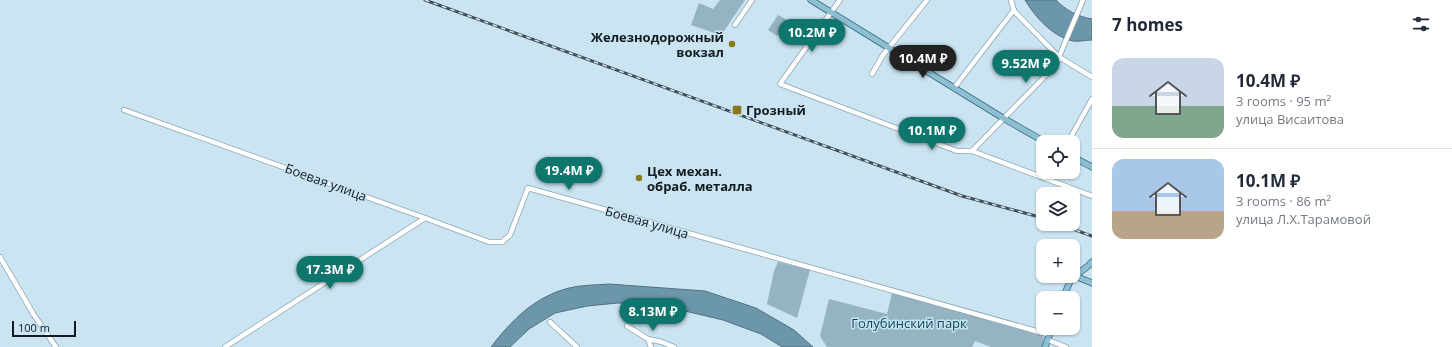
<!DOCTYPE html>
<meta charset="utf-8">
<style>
body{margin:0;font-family:"Open Sans",sans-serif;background:#f6f6f7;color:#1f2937;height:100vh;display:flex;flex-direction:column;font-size:15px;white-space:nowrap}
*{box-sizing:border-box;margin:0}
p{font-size:13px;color:#747a83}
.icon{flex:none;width:22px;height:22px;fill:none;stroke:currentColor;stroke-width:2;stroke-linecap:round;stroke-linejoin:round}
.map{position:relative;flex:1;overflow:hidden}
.sheet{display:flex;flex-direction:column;background:#fff;width:360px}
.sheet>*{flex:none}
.fabs{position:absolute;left:1036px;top:135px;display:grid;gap:8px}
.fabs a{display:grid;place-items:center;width:44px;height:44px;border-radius:8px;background:#fff;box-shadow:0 1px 3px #0004;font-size:20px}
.scale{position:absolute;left:12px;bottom:10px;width:64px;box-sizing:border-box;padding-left:4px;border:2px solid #121b20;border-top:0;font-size:11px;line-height:14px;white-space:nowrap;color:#121b20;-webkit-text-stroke:3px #cae4f1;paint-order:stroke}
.price{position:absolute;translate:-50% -34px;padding:0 9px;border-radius:14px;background:#0f766e;color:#fff;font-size:13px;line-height:26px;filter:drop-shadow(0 1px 2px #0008)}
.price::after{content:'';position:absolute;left:50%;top:24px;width:12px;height:9px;margin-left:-6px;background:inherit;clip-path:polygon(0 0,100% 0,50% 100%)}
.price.active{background:#222;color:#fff}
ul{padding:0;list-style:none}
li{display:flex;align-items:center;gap:12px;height:100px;padding:0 20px}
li+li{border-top:1px solid #e0e1e3}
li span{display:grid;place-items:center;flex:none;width:112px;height:80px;border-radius:12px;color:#555}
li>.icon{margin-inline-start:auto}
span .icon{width:48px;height:48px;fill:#fffc;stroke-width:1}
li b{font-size:17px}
h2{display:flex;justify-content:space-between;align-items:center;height:48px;padding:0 20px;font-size:17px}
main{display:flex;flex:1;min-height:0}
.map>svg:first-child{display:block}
.green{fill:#95b3c2}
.water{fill:#6c97ab;stroke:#517281}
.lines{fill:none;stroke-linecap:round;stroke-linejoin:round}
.minor-casing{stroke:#8ba4b0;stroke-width:6}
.major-casing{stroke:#316980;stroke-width:7}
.minor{stroke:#fff;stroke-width:4.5}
.major{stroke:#8ebed2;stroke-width:5.5}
.rail-casing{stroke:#424f56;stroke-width:3}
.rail{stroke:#cae4f1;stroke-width:1.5;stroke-dasharray:4.5;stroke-linecap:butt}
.poi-dot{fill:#87781c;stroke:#cae4f1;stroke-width:1.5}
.labels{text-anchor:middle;stroke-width:3;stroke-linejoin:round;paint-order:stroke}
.poi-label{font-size:13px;font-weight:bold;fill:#121b20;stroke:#cae4f1;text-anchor:start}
.street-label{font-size:13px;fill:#121b20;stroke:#cae4f1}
.park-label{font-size:13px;fill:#07465c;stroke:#cae4f1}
</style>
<main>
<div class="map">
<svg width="1092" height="347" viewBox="0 0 1092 347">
<rect width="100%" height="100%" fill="#cae4f1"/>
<g class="green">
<path d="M720,0H745L724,31V32L720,35L691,25L699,3L713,9Z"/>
<path d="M778,15L787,20L777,36L768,30Z"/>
<path d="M778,262L810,270L797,318L767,304L774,271Z"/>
<path d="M892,293L1040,335L1044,338L1042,347H991L975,341L972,347H827L820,336L829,299L887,314Z"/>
</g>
<g class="water">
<path d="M1025,0H1056C1065,10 1079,17 1092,19V40C1086,40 1079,42 1073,41C1052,36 1036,18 1025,0Z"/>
<path d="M609,284L705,291L756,308L794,330L813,347H782L761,334L723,320L672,308L638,304L618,303L587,306L555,313L529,329L510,347H491C512,320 534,297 569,288C581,285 596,285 609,284Z"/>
</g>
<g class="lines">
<g class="minor-casing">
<g id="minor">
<path d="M840,0L780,84L957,151H972L1092,196"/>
<path d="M1011,0L1014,11L1059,57L1092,77"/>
<path d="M735,25L752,0"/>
<path d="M872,74L883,55L927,0"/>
<path d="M954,88L1014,10"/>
<path d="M124,110L425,218L489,242H502L510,235L528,188L1050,335"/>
<path d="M1068,142L1092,99"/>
<path d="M972,151L1050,71L1056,64L1083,0"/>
<path d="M0,257L34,315L56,347"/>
<path d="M550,322L577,347"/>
<path d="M627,326L648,339L662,342L674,347"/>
<path d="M648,339L651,347"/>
<path d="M1048,340L1066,347"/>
<path d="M225,347L425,218"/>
</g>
</g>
<g class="major-casing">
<g id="major">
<path d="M811,0L1003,118L1045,142"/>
<path d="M1073,157L1092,167"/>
<path d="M1075,276L1092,283"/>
<path d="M1063,298L1071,279L1088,266L1092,262"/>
<path d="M1045,347L1052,328"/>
</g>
</g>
<use href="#minor" class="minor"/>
<use href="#major" class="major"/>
<g class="rail-casing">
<g id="rail">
<path d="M425,0L962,196L1043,218"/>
<path d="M1059,224L1092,236"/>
</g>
</g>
<use href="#rail" class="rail"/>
</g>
<g class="poi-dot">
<circle cx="732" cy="44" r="4"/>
<rect x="732" y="105" width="10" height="10" rx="2"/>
<circle cx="639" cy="178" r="4"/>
</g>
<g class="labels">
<g class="poi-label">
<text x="724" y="42" text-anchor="end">Железнодорожный<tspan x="724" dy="15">вокзал</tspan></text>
<text x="746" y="115">Грозный</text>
<text x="647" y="176">Цех механ.<tspan x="647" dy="15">обраб. металла</tspan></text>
</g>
<g class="street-label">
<text transform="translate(326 182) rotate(20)" y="5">Боевая улица</text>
<text transform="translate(647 222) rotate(16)" y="5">Боевая улица</text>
</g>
<g class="park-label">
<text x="909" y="328">Голубинский парк</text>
</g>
</g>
</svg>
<div class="fabs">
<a><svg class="icon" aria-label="locate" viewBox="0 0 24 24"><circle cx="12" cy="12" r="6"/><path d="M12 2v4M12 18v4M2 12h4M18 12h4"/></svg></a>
<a><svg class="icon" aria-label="layers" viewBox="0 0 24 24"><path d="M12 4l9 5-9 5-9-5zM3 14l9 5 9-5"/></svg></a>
<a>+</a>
<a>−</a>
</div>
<div class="scale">100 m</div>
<b class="price" style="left:812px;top:53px">10.2M ₽</b>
<b class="price active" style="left:923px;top:79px">10.4M ₽</b>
<b class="price" style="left:1026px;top:84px">9.52M ₽</b>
<b class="price" style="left:932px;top:151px">10.1M ₽</b>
<b class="price" style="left:569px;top:191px">19.4M ₽</b>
<b class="price" style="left:330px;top:290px">17.3M ₽</b>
<b class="price" style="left:653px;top:332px">8.13M ₽</b>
</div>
<section class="sheet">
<h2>7 homes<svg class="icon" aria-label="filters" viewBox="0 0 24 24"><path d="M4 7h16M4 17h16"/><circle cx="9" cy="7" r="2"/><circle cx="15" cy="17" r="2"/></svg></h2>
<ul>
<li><span style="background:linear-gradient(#c9d6e8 60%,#7fa58c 0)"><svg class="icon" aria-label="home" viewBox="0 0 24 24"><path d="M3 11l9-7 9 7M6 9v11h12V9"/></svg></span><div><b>10.4M ₽</b><p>3 rooms · 95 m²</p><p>улица Висаитова</p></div></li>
<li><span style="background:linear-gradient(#a9c7e8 65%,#b9a48a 0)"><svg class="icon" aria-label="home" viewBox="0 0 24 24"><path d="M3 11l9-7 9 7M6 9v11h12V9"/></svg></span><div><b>10.1M ₽</b><p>3 rooms · 86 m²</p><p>улица Л.Х.Тарамовой</p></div></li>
</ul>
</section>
</main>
